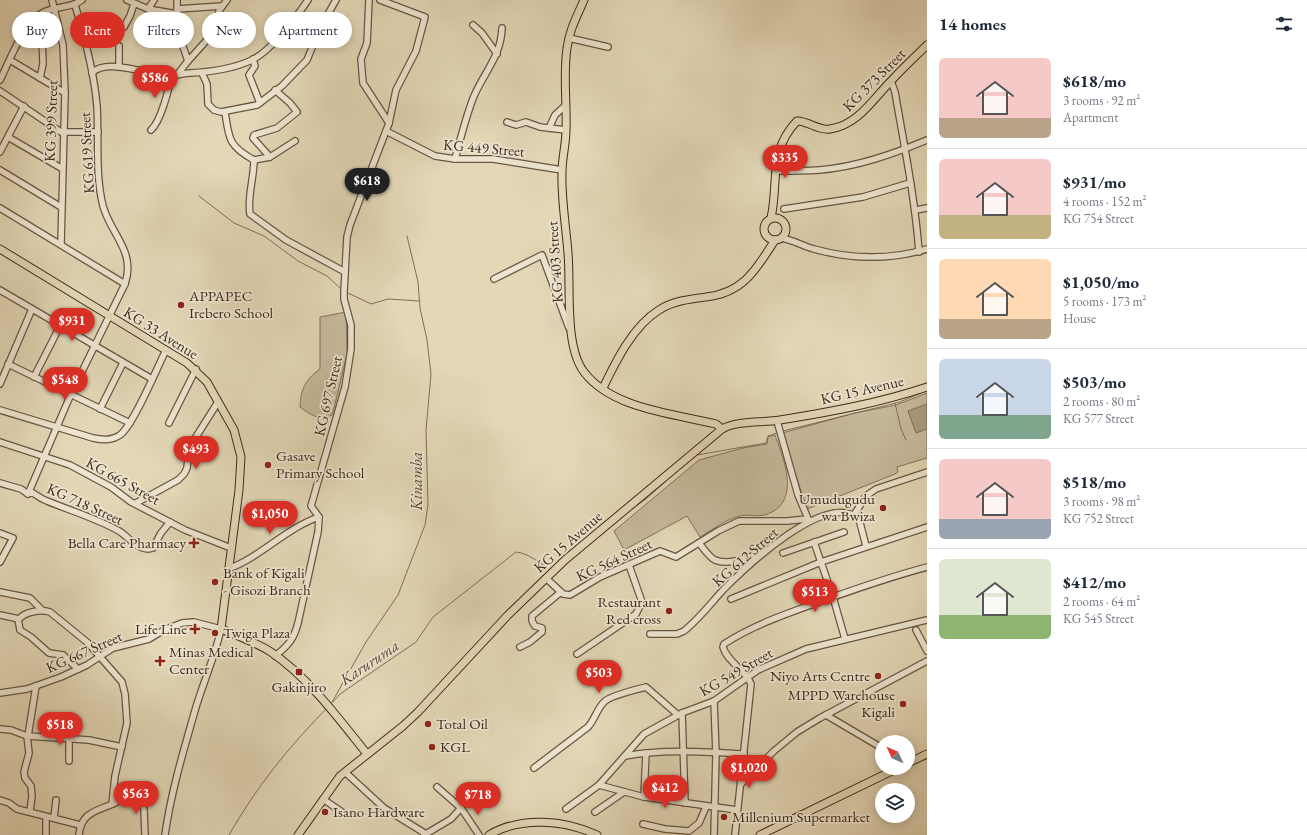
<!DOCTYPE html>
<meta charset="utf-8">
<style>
body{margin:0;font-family:"EB Garamond",serif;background:#f6f6f7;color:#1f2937;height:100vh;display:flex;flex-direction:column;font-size:15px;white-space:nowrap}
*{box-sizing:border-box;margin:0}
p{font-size:13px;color:#747a83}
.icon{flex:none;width:22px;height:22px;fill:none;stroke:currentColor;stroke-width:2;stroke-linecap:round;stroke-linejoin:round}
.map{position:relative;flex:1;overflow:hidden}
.side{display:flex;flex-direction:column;background:#fff;width:380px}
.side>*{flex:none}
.guide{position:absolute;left:12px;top:12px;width:380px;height:36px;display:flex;gap:8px}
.needle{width:26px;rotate:314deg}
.fabs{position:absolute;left:875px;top:735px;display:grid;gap:8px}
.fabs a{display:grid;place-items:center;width:40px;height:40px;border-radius:50%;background:#fff;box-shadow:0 2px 10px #0003;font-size:20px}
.price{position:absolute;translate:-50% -34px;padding:0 9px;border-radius:14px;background:#d93025;color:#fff;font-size:13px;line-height:26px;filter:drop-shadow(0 1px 2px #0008)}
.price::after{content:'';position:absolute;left:50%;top:24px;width:12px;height:9px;margin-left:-6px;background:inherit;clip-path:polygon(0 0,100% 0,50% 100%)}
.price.active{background:#222;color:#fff}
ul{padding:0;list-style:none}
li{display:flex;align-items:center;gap:12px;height:100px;padding:0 12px}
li+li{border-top:1px solid #e0e1e3}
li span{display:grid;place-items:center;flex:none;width:112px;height:80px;border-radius:6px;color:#555}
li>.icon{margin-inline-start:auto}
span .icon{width:48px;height:48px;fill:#fffc;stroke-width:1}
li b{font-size:17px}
h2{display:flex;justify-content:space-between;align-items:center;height:48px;padding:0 12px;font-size:17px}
.chip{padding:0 14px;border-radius:18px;background:#fff;box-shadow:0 2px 10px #0003;font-size:14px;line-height:36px}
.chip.active{background:#d93025;color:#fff}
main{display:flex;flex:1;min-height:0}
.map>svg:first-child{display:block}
.green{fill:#c7ba9c;stroke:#83725d}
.water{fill:#ab9c82;stroke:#806e5a}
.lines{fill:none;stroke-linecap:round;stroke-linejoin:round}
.stream{stroke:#806e5a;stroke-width:1}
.minor-casing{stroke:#685544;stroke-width:8}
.major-casing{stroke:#3f2a1e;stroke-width:9}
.minor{stroke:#ede5d0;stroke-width:5.5}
.major{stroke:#e3d7b6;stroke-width:7}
.poi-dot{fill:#8f2418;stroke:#ede5d0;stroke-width:1.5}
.labels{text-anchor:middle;stroke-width:3.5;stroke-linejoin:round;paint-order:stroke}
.street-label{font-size:15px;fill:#3f2a1e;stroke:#ede5d0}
.poi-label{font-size:15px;fill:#3f2a1e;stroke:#ede5d0;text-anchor:start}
.water-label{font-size:16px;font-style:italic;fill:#5a4637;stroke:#ede5d0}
</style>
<main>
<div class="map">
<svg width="927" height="835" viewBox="0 0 927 835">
<rect width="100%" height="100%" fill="#e3d7b6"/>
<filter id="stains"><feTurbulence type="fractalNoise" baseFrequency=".005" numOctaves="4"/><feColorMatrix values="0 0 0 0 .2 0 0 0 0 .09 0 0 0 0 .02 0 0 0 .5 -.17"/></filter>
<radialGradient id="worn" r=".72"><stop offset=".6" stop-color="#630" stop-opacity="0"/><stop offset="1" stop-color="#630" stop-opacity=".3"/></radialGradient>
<g class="green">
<path d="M346,312L347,354L334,409L332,415C319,421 311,415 300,407C301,389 305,380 320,369V317Z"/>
<path d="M927,393V458L897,467L898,472L895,474L807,509L782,433L855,413L896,405Z"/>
<path d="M775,435C784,460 802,503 765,515C757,517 748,514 740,516C726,519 712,530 700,537L687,516L624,550L614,531L699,460L743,448L767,444L768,437Z"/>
</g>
<path class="water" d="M927,404V429L916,433L908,411Z"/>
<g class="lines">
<g class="stream">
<path d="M199,196L234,223L264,236L298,261L327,276L341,289"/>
<path d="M346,292L371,304L388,299L419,301"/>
<path d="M895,403L901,429L906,440"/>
<path d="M783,431L900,402L921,393"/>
<path d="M697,455L766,443L768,436L777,433"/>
<path d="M629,511L646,499L667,480"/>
<path d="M333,702L340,694L416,642L433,617L516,552C528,553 538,562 548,568"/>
<path d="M331,704L366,642L398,595L425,525L428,505L426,430L431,374L427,340L420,308L418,282L407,236"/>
<path d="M229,835C257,786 287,749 327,708"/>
</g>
<g class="minor-casing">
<g id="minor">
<path d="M52,0L63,45L65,93L61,244"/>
<path d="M127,0L148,9L177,14"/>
<path d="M177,0L178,32L188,61"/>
<path d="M369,0L367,43L361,59L363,83L389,123"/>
<path d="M148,9L154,0"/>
<path d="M177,9L222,6"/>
<path d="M473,25L482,33L497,54"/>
<path d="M124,27L130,16L134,4"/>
<path d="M569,38L608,47"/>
<path d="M119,46V66"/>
<path d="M253,59L255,66L249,75L260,103"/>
<path d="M10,60L65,93"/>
<path d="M92,73C107,57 152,76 172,76C178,75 184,73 190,73C210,72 233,69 252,60C272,50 296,18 308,0"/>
<path d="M202,73L207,84L208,104L214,110L221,112L257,105L282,86L307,60L320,28L336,0"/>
<path d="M177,75L188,61L215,31L219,11L227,0"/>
<path d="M40,78L43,64L42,38L43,34L51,27"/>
<path d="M0,80C10,60 24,21 44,12C56,6 72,8 82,0"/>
<path d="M891,81L895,92C904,145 915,198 919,252"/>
<path d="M0,91L64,134"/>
<path d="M225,112C229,138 228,146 254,160L270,157L295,141"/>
<path d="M507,122L516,125L526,122L540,127L566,130"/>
<path d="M549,128L555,115L566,105"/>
<path d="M151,130C161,121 169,89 171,76"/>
<path d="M386,131L435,156L455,159H493L562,170"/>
<path d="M64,132H98"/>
<path d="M8,137L61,168"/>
<path d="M0,152L24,106"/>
<path d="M270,157L253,138L254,135L277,128L297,112L290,103L275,90"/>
<path d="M455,159C461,137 466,116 474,96C485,71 501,56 502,28"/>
<path d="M254,160C254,178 247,198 250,214L286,240L345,272"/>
<path d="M0,170L61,207"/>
<path d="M776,171C790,171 805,171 819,170C857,167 893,154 927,140"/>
<path d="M0,208L125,284"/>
<path d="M784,209L863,197L910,183"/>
<path d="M916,210L927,208"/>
<path d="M781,238C793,240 803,246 814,249C850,259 890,260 927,249"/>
<path d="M494,279L542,255L569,328"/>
<path d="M0,290L152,379"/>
<path d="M8,364L130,423"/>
<path d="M34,377L60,326"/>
<path d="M0,384L32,309"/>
<path d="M100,409L123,363"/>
<path d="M0,410L93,438C102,440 111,441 120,435C133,426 157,368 166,350"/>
<path d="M777,421L798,495L809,521"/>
<path d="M169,423L196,369"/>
<path d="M0,442L70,465L111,487L131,502L185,530L231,548"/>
<path d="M0,483L21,489L28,494L31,492C37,495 41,499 47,501C71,511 96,518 119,531C128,536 139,553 153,548L161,533L170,522"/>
<path d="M28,494L71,394L125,284C136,251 111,235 103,206C95,174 99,139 97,106C94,72 85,38 75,5"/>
<path d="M136,503L178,480L184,474L187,468L189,448L218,402"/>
<path d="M854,515L866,496L876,489L927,472"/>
<path d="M0,533L13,538L0,562"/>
<path d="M814,542L833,597L845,639"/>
<path d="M699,543C704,549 709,557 715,560C729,566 749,557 763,553"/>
<path d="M783,553L844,532"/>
<path d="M228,569C261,557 286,528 319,517"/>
<path d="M546,578L563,594L570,595L600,577L660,551L676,557L718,531L739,521H787L807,519"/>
<path d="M0,592L30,598L42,610"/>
<path d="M731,599L821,562L927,527"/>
<path d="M0,615L19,619C25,612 40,609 50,612L88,643L122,682L125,694L127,723L115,776L112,804"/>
<path d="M18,619L20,630L31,637L49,653L63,655L78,669"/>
<path d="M916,630L927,651"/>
<path d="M650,634H677L684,631C699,619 711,603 724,589C747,566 827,490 859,519L866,546"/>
<path d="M520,647L530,642L542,632V628L535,626L532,621V616L561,592"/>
<path d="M577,654L636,614L642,602L629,565"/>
<path d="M275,656C288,646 294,639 298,623L318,532L319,517L311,506L345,387L351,349V325L344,299V292L347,237L350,225L389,123L396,90L416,51L425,17L380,0"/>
<path d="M0,693L27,689L61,677L87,665L113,648L149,639L164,630L182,623L194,622L221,629C215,656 204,681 196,707C184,749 171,792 165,835"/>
<path d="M714,701L716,753L714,835"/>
<path d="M682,713L685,803"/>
<path d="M826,715L882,748"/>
<path d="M0,729L11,730L27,736L89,740L122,747"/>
<path d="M27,736L29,753L24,772L25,778L31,786L32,796L30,811"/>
<path d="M28,736L36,686"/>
<path d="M625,756C665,749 704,752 744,754"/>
<path d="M69,761V738"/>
<path d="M534,768L588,727C595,719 597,709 604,702C609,696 638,689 646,687L678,715"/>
<path d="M345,772L384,808L426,834"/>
<path d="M741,784L774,751L797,732L820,718L927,661"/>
<path d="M599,785L644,797L737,810"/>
<path d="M437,787L461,808L479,835"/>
<path d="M644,797L646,753"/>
<path d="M323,799L342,812"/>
<path d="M0,800L9,803L17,809L80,825"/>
<path d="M566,809L599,785L644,734L682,713L714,701L758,670L806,649L927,620"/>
<path d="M595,812L624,792"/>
<path d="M54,818L56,800"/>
<path d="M643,824L665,829L689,831L699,823L706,807"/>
<path d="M46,835V817"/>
<path d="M79,835C81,812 97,811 115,803C123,799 127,791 136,790L140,792L144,810L145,835"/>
<path d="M424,835L451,819L461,808"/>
<path d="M735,835L751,684C746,670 727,662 723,647L724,644C753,625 786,614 819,602C855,589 890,577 927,567"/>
</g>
</g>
<g class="major-casing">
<g id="major">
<path d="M584,0C577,16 569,31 567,48C563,75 567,103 566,130C566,144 562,158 562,172C561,199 566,226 568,253C571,285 564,346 584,372C612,409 675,414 716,424L722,429"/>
<path d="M771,218C779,182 768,151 797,121C809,121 818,131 830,129C858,125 873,99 892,80C903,68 915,57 927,45"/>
<circle cx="775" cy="229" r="11"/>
<path d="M0,249L187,363L207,382L234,430L241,457L239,490L221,629C238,636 255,642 271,652C309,678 339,719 367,754"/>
<path d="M603,388C616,361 633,326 659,310C673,301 690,299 706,297C744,293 757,268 775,240"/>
<path d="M908,763L927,754"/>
<path d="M298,835L340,776L403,726L418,712L507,616L565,560L722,429C738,420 762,423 780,420C830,412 879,403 927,387"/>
<path d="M489,835C521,816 565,820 597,835"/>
<path d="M760,835L898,768"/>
</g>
</g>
<use href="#minor" class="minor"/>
<use href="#major" class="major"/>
</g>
<g class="poi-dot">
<circle cx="181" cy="305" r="4"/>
<circle cx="268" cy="465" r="4"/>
<circle cx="883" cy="508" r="4"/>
<path d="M192 537h4v4h4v4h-4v4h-4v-4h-4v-4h4z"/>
<circle cx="215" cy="582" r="4"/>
<circle cx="669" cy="611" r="4"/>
<path d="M193 623h4v4h4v4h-4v4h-4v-4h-4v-4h4z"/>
<circle cx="215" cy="633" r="4"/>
<path d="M158 655h4v4h4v4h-4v4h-4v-4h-4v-4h4z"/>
<rect x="295" y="668" width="8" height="8" rx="2"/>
<circle cx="878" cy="676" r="4"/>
<circle cx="903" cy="704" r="4"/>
<circle cx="428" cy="724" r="4"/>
<circle cx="432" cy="747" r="4"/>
<circle cx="325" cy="812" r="4"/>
<circle cx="724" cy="817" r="4"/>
</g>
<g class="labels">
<g class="street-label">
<text transform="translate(874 80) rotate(-45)" y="5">KG 373 Street</text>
<text transform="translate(51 121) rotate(-88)" y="5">KG 399 Street</text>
<text transform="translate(484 148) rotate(5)" y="5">KG 449 Street</text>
<text transform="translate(87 153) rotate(-93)" y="5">KG 619 Street</text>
<text transform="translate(555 262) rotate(-94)" y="5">KG 403 Street</text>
<text transform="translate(161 333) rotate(32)" y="5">KG 33 Avenue</text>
<text transform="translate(862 390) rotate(-13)" y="5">KG 15 Avenue</text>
<text transform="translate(328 396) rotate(-77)" y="5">KG 697 Street</text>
<text transform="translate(123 481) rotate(29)" y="5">KG 665 Street</text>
<text transform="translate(85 504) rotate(24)" y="5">KG 718 Street</text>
<text transform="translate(568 542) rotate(-41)" y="5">KG 15 Avenue</text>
<text transform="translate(745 557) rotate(-41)" y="5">KG 612 Street</text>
<text transform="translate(614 560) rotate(-25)" y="5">KG 564 Street</text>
<text transform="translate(84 652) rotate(-24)" y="5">KG 667 Street</text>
<text transform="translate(736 672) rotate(-30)" y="5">KG 549 Street</text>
</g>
<g class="poi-label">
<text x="189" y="301">APPAPEC<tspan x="189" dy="17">Irebero School</tspan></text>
<text x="276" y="461">Gasave<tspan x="276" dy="17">Primary School</tspan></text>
<text x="875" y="504" text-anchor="end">Umudugudu<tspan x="875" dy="17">wa Bwiza</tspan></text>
<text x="186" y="548" text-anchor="end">Bella Care Pharmacy</text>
<text x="223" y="578">Bank of Kigali<tspan x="223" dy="17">- Gisozi Branch</tspan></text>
<text x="661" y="607" text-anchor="end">Restaurant<tspan x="661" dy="17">Red cross</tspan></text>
<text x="187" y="634" text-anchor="end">Life Line</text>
<text x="223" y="638">Twiga Plaza</text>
<text x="169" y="657">Minas Medical<tspan x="169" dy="17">Center</tspan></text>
<text x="870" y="681" text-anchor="end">Niyo Arts Centre</text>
<text x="299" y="692" text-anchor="middle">Gakinjiro</text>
<text x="895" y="700" text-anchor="end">MPPD Warehouse<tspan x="895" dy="17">Kigali</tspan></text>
<text x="436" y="729">Total Oil</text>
<text x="440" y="752">KGL</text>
<text x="333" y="817">Isano Hardware</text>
<text x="732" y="822">Millenium Supermarket</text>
</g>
<g class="water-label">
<text transform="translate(416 481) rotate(-90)" y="6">Kinamba</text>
<text transform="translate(369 662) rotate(-34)" y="6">Karuruma</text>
</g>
</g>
<rect width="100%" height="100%" filter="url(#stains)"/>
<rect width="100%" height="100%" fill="url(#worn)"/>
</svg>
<div class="fabs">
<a><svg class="needle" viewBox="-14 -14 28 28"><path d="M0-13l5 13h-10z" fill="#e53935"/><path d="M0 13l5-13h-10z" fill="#747a83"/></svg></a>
<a><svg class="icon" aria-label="layers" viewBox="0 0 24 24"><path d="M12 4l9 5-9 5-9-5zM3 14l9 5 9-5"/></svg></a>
</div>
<b class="price" style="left:155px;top:99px">$586</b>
<b class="price" style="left:785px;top:179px">$335</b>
<b class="price active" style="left:367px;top:202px">$618</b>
<b class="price" style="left:72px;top:342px">$931</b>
<b class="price" style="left:65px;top:401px">$548</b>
<b class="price" style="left:196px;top:470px">$493</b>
<b class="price" style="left:270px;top:535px">$1,050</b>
<b class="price" style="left:815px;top:613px">$513</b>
<b class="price" style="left:599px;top:694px">$503</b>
<b class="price" style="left:60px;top:746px">$518</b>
<b class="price" style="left:749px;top:789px">$1,020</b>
<b class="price" style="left:665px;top:809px">$412</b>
<b class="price" style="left:136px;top:815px">$563</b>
<b class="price" style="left:478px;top:816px">$718</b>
<div class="guide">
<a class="chip">Buy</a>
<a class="chip active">Rent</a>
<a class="chip">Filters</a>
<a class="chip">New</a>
<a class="chip">Apartment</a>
</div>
</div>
<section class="side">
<h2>14 homes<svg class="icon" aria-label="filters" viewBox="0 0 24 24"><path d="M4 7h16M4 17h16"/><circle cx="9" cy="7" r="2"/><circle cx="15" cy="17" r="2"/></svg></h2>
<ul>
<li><span style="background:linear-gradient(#f6c9c9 75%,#b9a48a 0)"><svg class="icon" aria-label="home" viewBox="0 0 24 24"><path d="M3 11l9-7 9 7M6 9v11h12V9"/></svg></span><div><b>$618/mo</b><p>3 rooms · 92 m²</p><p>Apartment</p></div></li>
<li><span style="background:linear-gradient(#f6c9c9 70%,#c2b280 0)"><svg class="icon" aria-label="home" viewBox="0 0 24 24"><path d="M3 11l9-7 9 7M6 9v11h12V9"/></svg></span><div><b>$931/mo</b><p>4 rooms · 152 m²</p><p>KG 754 Street</p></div></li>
<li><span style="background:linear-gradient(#ffd9b3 75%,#b9a48a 0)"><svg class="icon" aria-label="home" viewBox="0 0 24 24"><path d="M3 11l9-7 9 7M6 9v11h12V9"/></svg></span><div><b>$1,050/mo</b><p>5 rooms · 173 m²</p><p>House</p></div></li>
<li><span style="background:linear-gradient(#c9d6e8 70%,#7fa58c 0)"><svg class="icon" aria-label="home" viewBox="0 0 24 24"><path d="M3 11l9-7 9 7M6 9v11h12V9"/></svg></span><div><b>$503/mo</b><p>2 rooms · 80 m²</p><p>KG 577 Street</p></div></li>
<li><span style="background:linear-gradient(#f6c9c9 75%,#9aa5b1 0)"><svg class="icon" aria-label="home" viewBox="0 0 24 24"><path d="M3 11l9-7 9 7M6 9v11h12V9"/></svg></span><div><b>$518/mo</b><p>3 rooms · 98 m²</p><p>KG 752 Street</p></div></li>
<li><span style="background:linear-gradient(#dfe7d0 70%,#8fb573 0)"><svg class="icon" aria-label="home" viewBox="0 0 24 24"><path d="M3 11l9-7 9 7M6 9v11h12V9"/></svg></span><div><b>$412/mo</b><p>2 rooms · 64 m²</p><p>KG 545 Street</p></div></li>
</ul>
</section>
</main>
